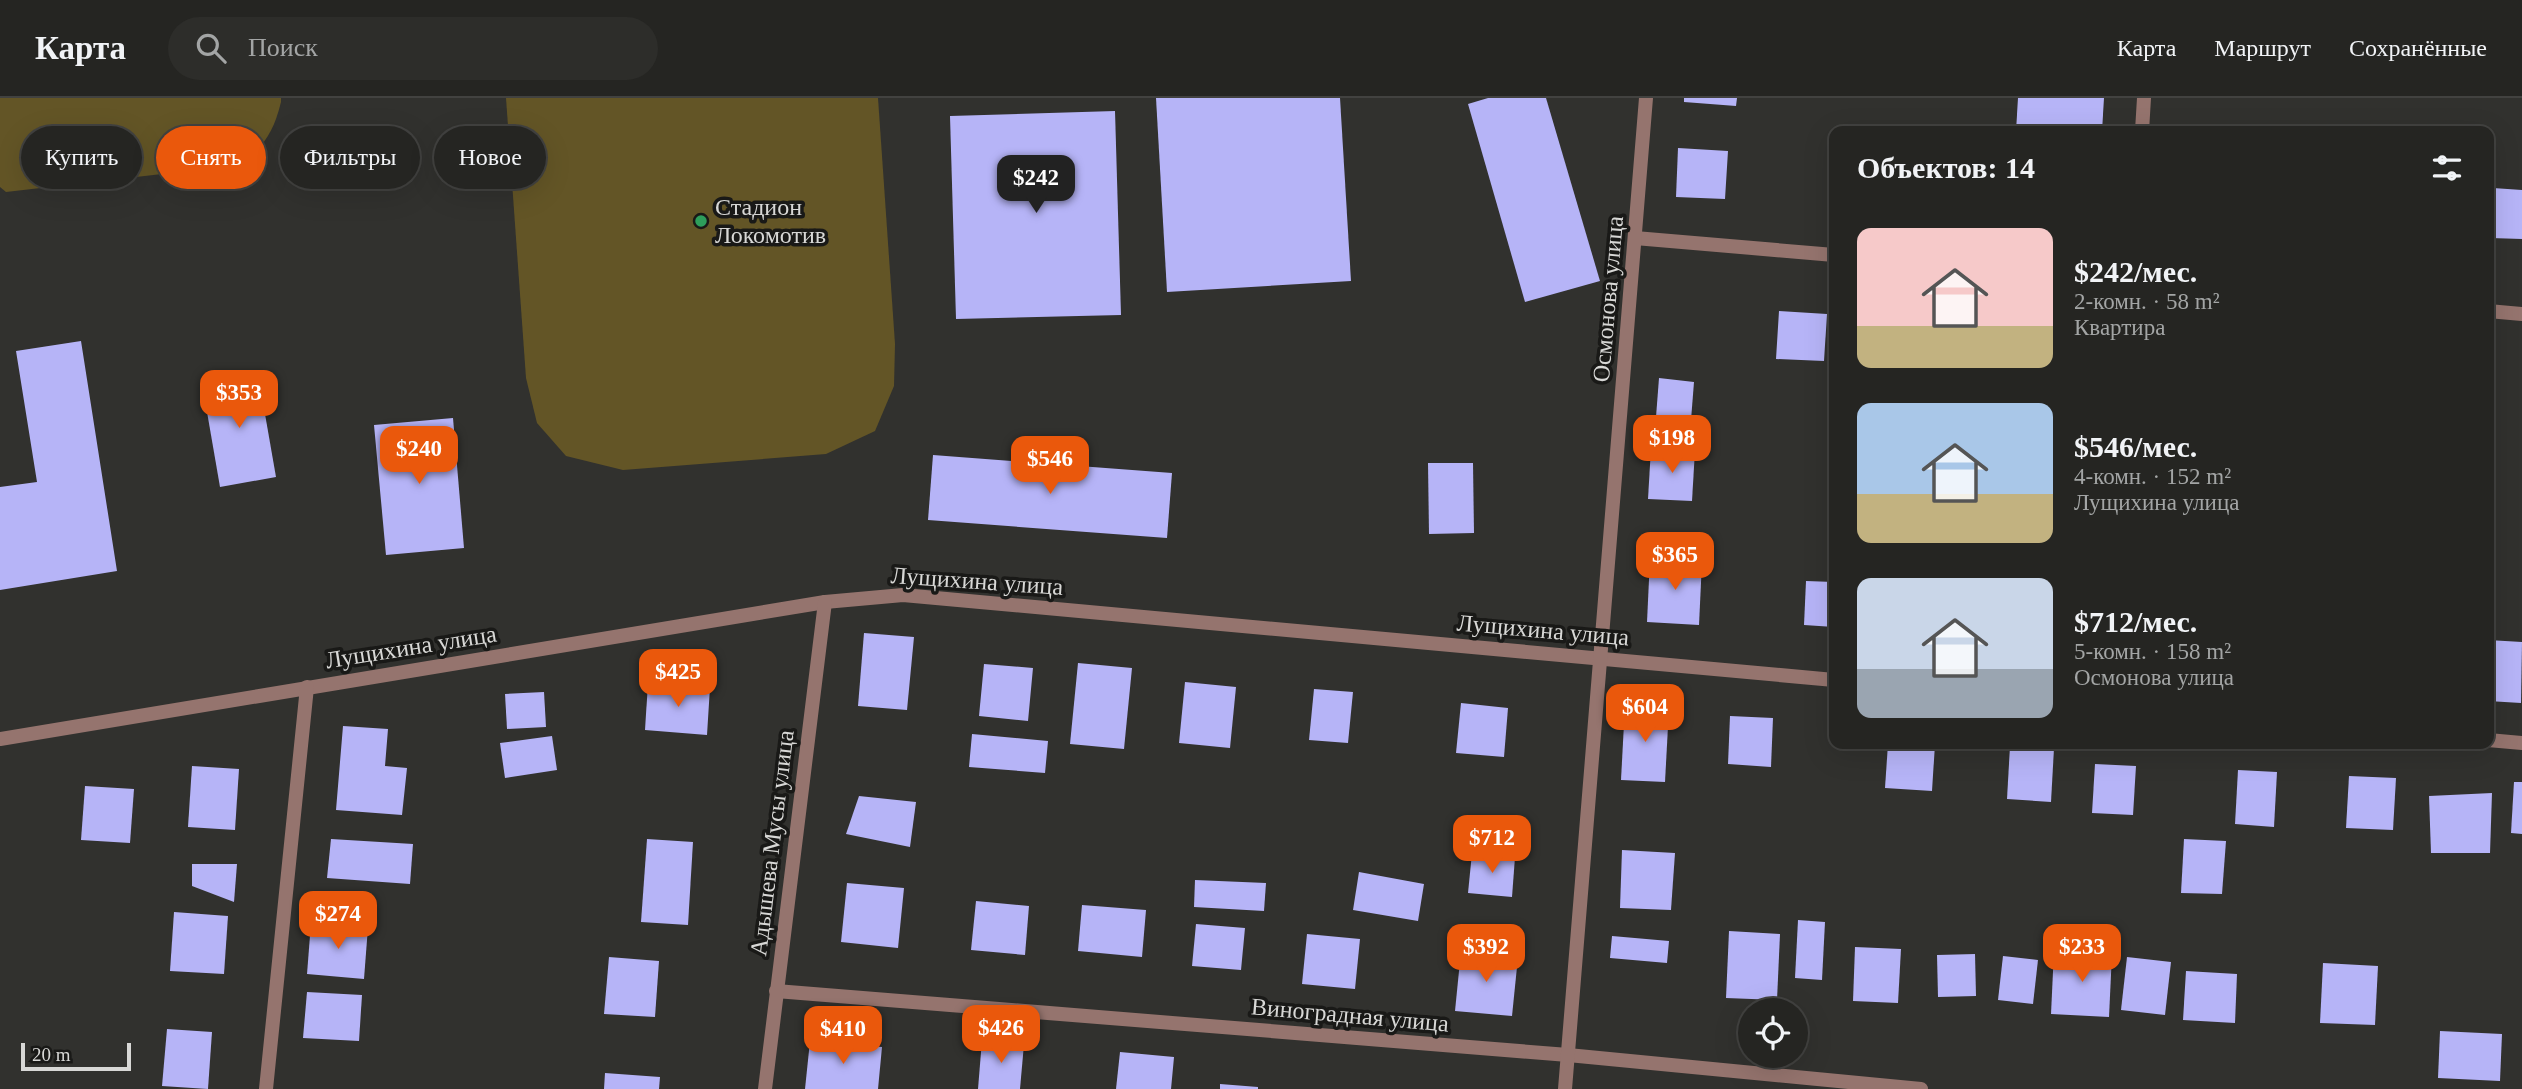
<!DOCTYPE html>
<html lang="ru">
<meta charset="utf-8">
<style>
body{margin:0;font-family:"Times New Roman",serif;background:#2d2d2a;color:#f1f3f6;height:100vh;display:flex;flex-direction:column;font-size:26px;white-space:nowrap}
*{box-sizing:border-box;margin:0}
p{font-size:23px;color:#a3a5a5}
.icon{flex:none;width:38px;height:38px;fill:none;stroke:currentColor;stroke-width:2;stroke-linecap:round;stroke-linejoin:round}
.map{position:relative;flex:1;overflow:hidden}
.side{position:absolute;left:1829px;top:28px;width:665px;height:623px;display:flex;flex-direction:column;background:#252522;border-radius:14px;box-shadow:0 7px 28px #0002,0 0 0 2px #424240}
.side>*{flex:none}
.top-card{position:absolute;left:21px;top:28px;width:665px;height:63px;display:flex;gap:14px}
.tools{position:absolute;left:1738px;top:900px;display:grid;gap:14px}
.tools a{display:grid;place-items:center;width:70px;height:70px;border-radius:50%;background:#252522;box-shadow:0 7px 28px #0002,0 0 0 2px #424240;font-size:35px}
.scale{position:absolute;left:21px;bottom:18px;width:110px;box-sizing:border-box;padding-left:7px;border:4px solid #d8d8d6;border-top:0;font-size:19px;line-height:24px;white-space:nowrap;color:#d8d8d6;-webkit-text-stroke:5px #191917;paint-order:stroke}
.price{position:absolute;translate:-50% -60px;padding:0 16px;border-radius:14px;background:#ea580c;color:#fff;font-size:23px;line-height:46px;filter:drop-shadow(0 2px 4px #0008)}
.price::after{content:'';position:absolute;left:50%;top:42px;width:21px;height:16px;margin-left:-10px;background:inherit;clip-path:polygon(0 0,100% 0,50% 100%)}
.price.on{background:#222;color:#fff}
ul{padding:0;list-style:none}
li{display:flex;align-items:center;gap:21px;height:175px;padding:0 28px}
li span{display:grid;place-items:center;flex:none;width:196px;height:140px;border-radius:14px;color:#555}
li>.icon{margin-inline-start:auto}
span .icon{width:84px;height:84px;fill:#fffc;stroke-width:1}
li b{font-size:30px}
h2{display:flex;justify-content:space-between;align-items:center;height:84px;padding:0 28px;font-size:30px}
.chip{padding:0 24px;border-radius:32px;background:#252522;box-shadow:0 7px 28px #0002,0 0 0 2px #424240;font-size:24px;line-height:63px}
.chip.on{background:#ea580c;color:#fff}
header{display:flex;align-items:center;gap:42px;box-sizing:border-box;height:98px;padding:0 35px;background:#252522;border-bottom:2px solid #424240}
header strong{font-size:33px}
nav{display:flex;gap:38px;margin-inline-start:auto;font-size:24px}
.search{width:490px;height:63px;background:#2d2d2a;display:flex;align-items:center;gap:18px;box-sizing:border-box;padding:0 24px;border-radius:38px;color:#a3a5a5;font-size:26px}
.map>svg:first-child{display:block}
.pitch{fill:#635526}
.building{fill:#b6b4f7}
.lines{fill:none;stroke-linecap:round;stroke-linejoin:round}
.street{stroke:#95746e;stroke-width:14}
.leisure-dot{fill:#2e9e5b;stroke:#191917;stroke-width:2.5}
.labels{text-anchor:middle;stroke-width:7;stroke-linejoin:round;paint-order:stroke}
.poi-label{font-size:24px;fill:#d8d8d6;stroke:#191917;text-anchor:start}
.street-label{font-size:24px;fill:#d8d8d6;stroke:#191917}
</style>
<header>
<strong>Карта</strong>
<div class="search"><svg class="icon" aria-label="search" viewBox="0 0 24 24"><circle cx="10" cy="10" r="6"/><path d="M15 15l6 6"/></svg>Поиск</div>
<nav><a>Карта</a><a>Маршрут</a><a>Сохранённые</a></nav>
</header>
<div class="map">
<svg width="2522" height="991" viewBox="0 0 2522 991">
<rect width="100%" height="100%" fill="#31312e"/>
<g class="pitch">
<path d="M0,0H281V4C274,33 264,49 240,67L6,94L0,89Z"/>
<path d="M506,0H878L895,246L894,288L875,333L826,356L623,372L566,358L537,325L526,280Z"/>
</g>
<g class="building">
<path d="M1156,0H1340L1351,183L1167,194Z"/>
<path d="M1488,0H1546L1600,183L1525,204L1468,6Z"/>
<path d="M1684,0H1737L1736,8L1684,4Z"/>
<path d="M2018,0H2104L2102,33H2016Z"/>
<path d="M1115,13L1121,217L956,221L950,18Z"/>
<path d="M1678,50L1728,53L1725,101L1676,99Z"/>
<path d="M2493,90L2522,92V141L2490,140Z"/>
<path d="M1832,95H1834V124H1831Z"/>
<path d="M1779,213L1827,216L1824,263L1776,261Z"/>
<path d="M81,243L117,473L0,492V389L37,384L16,253Z"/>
<path d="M2488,273L2494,274L2491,317H2488Z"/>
<path d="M258,276L276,379L220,389L202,285Z"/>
<path d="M1659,280L1694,284L1691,322L1656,319Z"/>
<path d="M453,320L464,450L386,457L374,327Z"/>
<path d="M1651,350L1695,352L1692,403L1648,401Z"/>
<path d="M933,357L1172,375L1167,440L928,422Z"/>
<path d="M1428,365H1473L1474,435L1429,436Z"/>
<path d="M1650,460L1702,463L1699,527L1647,524Z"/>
<path d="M1806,483L1834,484V529L1804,527Z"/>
<path d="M864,535L914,539L907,612L858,608Z"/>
<path d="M2488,542L2522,544L2521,605L2488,603Z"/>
<path d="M1078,565L1132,570L1124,651L1070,646Z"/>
<path d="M984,566L1033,570L1028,623L979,618Z"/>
<path d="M1185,584L1236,589L1230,650L1179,645Z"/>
<path d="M648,585L710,589L707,637L645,632Z"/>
<path d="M1314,591L1353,594L1348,645L1309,642Z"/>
<path d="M544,594L546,629L507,631L505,596Z"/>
<path d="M1461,605L1508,610L1504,659L1456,655Z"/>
<path d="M1625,607L1669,610L1665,684L1621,682Z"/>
<path d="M1730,618L1773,620L1771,669L1728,666Z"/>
<path d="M343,628L388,631L385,668L407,670L402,717L336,712Z"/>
<path d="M972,636L1048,643L1045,675L969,669Z"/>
<path d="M552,638L557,672L505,680L500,645Z"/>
<path d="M1888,646H1935L1932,693L1885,690Z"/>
<path d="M2010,648L2054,650L2051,704L2007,701Z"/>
<path d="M2095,666L2136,668L2133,717L2092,715Z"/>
<path d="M192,668L239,671L235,732L188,729Z"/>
<path d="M2238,672L2277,674L2274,729L2235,726Z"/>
<path d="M2349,678L2396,680L2393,732L2346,730Z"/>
<path d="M2514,684H2522V736L2511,735Z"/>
<path d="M85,688L134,691L130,745L81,742Z"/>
<path d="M2492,695L2490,755H2431L2429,698Z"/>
<path d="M859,698L916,704L910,749L846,736Z"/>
<path d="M331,741L413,746L410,786L327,780Z"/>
<path d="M647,741L693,744L688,827L641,824Z"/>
<path d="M2184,741L2226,743L2222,796L2181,795Z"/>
<path d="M1622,752L1675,755L1671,812L1620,810Z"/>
<path d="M1472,755L1515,759L1512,799L1468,795Z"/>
<path d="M192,766H237L234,804L192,788Z"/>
<path d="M1359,774L1424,786L1418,823L1353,812Z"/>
<path d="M1195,782L1266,785L1264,813L1194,809Z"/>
<path d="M847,785L904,790L898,850L841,844Z"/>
<path d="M976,803L1029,808L1025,857L971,852Z"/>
<path d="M1082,807L1146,812L1142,859L1078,853Z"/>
<path d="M174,814L228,818L224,876L170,873Z"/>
<path d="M1798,822L1825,824L1822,882L1795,880Z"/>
<path d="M311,825L368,829L364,881L307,876Z"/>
<path d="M1196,826L1245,830L1241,872L1192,868Z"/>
<path d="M1729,833L1780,836L1777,902L1726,900Z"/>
<path d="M1307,836L1360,841L1355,891L1302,886Z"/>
<path d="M1612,838L1669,843L1667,865L1610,860Z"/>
<path d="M1855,849L1901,851L1898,905L1853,903Z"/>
<path d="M2054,852L2112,855L2109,919L2051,916Z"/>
<path d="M1461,853L1518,859L1512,918L1455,913Z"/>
<path d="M1975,856L1976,898L1938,899L1937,857Z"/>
<path d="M2003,858L2038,862L2033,906L1998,902Z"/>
<path d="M609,859L659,863L655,919L604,916Z"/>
<path d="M2127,859L2171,864L2165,917L2121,912Z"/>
<path d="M2323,865L2378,868L2375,927L2320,925Z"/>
<path d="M2186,873L2237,876L2235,925L2183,922Z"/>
<path d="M307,894L362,897L359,943L303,940Z"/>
<path d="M167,931L212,934L208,991L162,988Z"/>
<path d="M2440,933L2502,936L2500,983L2438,980Z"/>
<path d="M982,942L1024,946L1020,991H978Z"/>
<path d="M810,943L882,949L878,991H805Z"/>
<path d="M1120,954L1174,959L1171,991H1116Z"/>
<path d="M605,975L660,979L659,991H604Z"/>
<path d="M1220,986L1258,989V991H1220Z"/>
</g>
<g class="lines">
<g class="street">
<path d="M2142,33L2144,0"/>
<path d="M1635,140L1834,157"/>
<path d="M2488,213L2522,216"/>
<path d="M0,641L825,504L903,497L1834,582"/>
<path d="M2488,642L2522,645"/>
<path d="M776,893L1568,957L1921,991"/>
<path d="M266,991L307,589"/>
<path d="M765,991L825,504"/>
<path d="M1565,991L1646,0"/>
</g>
</g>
<circle class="leisure-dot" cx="701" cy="123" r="7"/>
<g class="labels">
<g class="poi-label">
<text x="715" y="117">Стадион<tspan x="715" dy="28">Локомотив</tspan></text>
</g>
<g class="street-label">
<text transform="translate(1608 201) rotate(-85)" y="8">Осмонова улица</text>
<text transform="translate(977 483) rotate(4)" y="8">Лущихина улица</text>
<text transform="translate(1543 532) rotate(5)" y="8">Лущихина улица</text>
<text transform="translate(411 549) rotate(-9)" y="8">Лущихина улица</text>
<text transform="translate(772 745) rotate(-83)" y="8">Адышева Мусы улица</text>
<text transform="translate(1350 917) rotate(5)" y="8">Виноградная улица</text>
</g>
</g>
</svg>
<div class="tools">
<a><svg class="icon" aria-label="locate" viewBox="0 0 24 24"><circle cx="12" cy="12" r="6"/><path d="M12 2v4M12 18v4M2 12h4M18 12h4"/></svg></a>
</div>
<div class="scale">20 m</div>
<b class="price on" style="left:1036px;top:117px">$242</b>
<b class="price" style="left:239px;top:332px">$353</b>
<b class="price" style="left:1672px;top:377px">$198</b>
<b class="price" style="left:419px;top:388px">$240</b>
<b class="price" style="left:1050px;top:398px">$546</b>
<b class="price" style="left:1675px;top:494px">$365</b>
<b class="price" style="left:678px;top:611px">$425</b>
<b class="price" style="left:1645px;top:646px">$604</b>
<b class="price" style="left:1492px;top:777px">$712</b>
<b class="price" style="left:338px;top:853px">$274</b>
<b class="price" style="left:1486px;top:886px">$392</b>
<b class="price" style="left:2082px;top:886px">$233</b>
<b class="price" style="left:1001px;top:967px">$426</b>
<b class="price" style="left:843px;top:968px">$410</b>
<div class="top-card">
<a class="chip">Купить</a>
<a class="chip on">Снять</a>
<a class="chip">Фильтры</a>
<a class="chip">Новое</a>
</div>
<section class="side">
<h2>Объектов: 14<svg class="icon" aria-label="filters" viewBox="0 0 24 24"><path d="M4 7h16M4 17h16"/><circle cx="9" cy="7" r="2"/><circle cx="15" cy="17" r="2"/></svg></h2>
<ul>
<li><span style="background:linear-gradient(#f6c9c9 70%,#c2b280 0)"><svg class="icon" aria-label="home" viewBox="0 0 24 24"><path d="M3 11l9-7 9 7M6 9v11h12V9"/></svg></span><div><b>$242/мес.</b><p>2-комн. · 58 m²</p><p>Квартира</p></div></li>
<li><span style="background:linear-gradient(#a9c7e8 65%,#c2b280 0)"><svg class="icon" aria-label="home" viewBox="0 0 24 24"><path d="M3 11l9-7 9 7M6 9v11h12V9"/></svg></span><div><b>$546/мес.</b><p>4-комн. · 152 m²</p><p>Лущихина улица</p></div></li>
<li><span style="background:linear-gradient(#c9d6e8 65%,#9aa5b1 0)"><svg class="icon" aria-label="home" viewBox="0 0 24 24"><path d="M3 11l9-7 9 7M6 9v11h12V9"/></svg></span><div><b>$712/мес.</b><p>5-комн. · 158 m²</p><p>Осмонова улица</p></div></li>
</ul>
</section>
</div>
